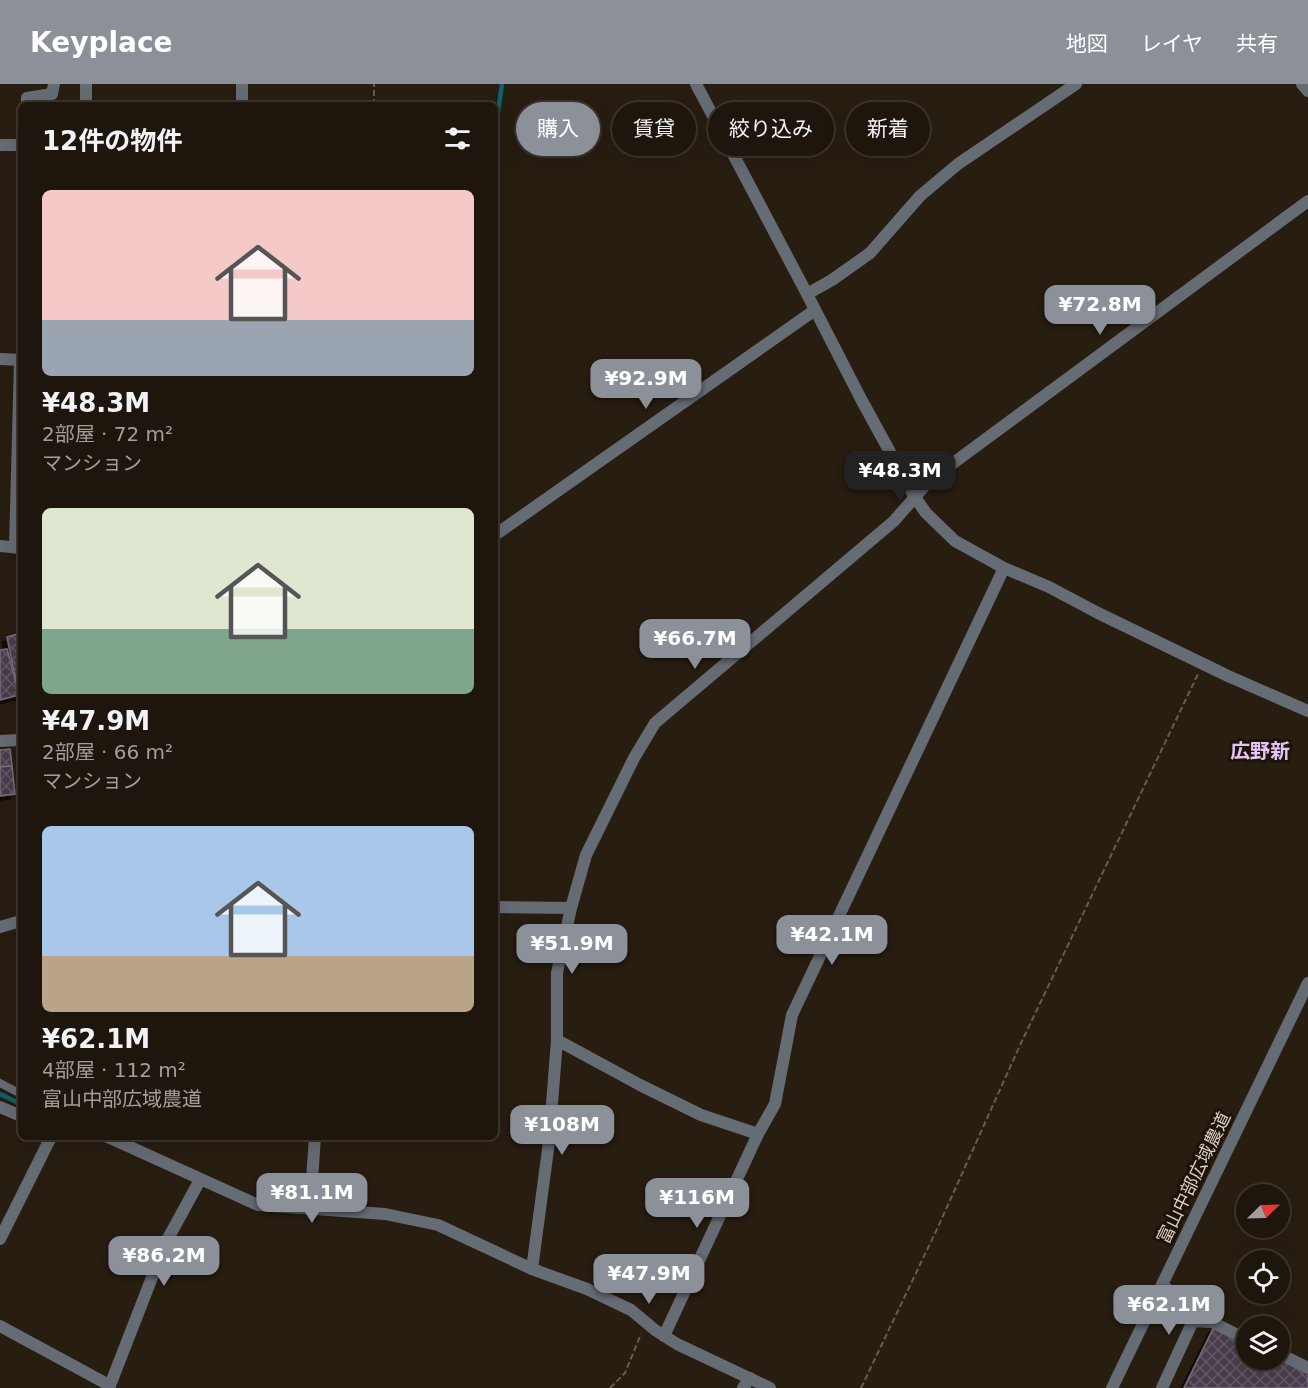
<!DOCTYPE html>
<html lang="ja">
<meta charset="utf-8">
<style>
body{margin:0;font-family:"DejaVu Sans","Noto Sans JP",sans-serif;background:#2b231b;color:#f1f3f6;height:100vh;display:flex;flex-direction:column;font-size:22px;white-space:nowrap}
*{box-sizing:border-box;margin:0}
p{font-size:20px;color:#a19f9d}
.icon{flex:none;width:33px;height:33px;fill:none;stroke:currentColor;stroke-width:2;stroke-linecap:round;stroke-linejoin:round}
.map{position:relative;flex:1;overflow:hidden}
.side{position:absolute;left:18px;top:18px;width:480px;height:1038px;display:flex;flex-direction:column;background:#1e160d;border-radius:9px;box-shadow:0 6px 24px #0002,0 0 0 2px #3c352e}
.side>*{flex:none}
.top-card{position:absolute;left:516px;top:18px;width:570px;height:54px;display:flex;gap:12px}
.needle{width:39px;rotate:67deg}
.fabs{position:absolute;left:1236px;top:1100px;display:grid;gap:12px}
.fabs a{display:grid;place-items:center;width:54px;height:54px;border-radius:50%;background:#1e160d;box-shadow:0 6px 24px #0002,0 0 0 2px #3c352e;font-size:30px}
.price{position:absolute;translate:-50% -51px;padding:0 14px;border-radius:12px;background:#8c9099;color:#fff;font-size:20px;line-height:39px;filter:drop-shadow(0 2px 3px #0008)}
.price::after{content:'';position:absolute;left:50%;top:36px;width:18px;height:14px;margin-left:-9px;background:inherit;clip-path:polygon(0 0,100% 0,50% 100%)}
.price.selected{background:#222;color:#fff}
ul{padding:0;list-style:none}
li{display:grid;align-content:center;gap:12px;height:318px;padding:0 24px}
li span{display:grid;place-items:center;height:186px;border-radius:9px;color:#555}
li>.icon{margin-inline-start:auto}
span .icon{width:108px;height:108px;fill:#fffc;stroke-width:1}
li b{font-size:26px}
h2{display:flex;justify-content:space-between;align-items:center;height:72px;padding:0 24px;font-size:26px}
.pill{padding:0 21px;border-radius:27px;background:#1e160d;box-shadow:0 6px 24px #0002,0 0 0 2px #3c352e;font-size:21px;line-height:54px}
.pill.selected{background:#8c9099;color:#fff}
header{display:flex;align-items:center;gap:36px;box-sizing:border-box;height:84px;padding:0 30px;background:#8c9099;color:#fff}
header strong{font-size:28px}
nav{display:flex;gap:33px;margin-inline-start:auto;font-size:21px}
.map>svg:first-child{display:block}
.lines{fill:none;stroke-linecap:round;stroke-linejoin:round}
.stream{stroke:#11606f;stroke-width:4.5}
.building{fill:url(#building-cross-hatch);stroke:#796d7d;stroke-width:1.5;filter:url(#shadow)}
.path{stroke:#665c51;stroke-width:2;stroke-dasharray:6 3;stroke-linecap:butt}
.service{stroke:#666c73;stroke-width:8}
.minor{stroke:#666c73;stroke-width:12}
.tertiary{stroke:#666c73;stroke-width:12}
.labels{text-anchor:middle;stroke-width:6;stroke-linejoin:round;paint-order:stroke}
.street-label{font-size:18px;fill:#d9d1c9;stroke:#1e1308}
.neighbourhood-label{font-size:20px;font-weight:bold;fill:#e4c3f8;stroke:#1e1308}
</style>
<header>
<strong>Keyplace</strong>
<nav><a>地図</a><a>レイヤ</a><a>共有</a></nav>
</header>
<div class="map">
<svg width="1308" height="1304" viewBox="0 0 1308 1304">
<defs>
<pattern id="building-cross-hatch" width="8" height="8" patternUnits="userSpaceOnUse" patternTransform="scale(1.5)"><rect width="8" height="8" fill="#493e4c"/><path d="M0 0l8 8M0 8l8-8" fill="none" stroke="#635964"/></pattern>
<filter id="shadow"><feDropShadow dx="-5" dy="5" stdDeviation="0" flood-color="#0009"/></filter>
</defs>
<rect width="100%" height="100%" fill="#281d11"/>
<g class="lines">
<g class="stream">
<path d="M495,49L502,0"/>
<path d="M0,1010L21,1020"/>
</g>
</g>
<g class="building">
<path d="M21,549V611H19L7,553Z"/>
<path d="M7,565L19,611L0,616V566Z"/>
<path d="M10,665L12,682L0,683V666Z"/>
<path d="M12,682L15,710L0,712V683Z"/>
<path d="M1214,1243L1246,1259V1275H1279L1308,1289V1304H1184Z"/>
</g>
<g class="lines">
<g class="path">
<path d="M374,21V0"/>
<path d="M610,1304L625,1289L641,1250"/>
<path d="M861,1304L938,1143L1021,959L1198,590"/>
</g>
<path class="service" d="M0,999L21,1010"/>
<g class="minor">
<path d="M1302,0L1308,7"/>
<path d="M27,21V14L52,10L54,0"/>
<path d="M86,21V0"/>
<path d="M242,21V0"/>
<path d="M0,61H21"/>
<path d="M807,210L832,196L870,169L920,112L958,80L1076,0"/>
<path d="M0,275L21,276"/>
<path d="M495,451L815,226"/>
<path d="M0,462L21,464"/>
<path d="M15,463L20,276"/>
<path d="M0,657L19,656"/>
<path d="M495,823L571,824"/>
<path d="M0,843L21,837"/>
<path d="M557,956L640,1001L701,1031L758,1050L775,1020L792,931L1004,484"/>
<path d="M0,1023L21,1032"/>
<path d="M108,1053L258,1121L385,1130L438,1141L532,1185L587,1205L631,1226L655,1246L677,1260L770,1304"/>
<path d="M310,1124L315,1053"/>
<path d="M0,1155L51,1053"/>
<path d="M532,1185L549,1058L557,956V889L563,861L571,824L586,771L634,674L655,639L894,437L929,397L1308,117"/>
<path d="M1193,1237L1212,1238L1246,1255"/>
<path d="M0,1242L109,1301"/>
<path d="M664,1252L758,1050"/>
<path d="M1280,1270L1308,1284"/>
<path d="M109,1304L165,1160L200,1096"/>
<path d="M743,1304L750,1294"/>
<path d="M1162,1304L1193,1237L1183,1216L1163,1202"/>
</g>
<g class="tertiary">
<path d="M696,0L807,210L861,315L914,412L926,429L955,457L1004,484L1049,503L1098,529L1228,592L1308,627"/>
<path d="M1112,1304L1308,899"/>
</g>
</g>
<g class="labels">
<g class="street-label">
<text transform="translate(1194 1094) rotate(-64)" y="6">富山中部広域農道</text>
</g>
<g class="neighbourhood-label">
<text x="1260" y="674">広野新</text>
</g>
</g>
</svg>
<div class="fabs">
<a><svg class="needle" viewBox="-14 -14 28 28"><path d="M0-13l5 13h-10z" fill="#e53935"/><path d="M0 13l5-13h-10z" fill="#a19f9d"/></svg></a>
<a><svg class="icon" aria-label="locate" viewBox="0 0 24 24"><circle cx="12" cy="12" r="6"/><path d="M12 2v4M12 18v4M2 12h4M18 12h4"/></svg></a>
<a><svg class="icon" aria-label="layers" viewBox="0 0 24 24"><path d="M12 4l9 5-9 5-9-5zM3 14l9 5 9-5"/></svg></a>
</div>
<b class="price" style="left:1100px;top:252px">¥72.8M</b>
<b class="price" style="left:646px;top:326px">¥92.9M</b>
<b class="price selected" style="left:900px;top:418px">¥48.3M</b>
<b class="price" style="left:695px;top:586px">¥66.7M</b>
<b class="price" style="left:832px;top:882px">¥42.1M</b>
<b class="price" style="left:572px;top:891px">¥51.9M</b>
<b class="price" style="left:562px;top:1072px">¥108M</b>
<b class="price" style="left:312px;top:1140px">¥81.1M</b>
<b class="price" style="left:697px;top:1145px">¥116M</b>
<b class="price" style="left:164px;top:1203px">¥86.2M</b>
<b class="price" style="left:649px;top:1221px">¥47.9M</b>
<b class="price" style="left:1169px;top:1252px">¥62.1M</b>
<div class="top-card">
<a class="pill selected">購入</a>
<a class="pill">賃貸</a>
<a class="pill">絞り込み</a>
<a class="pill">新着</a>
</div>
<section class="side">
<h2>12件の物件<svg class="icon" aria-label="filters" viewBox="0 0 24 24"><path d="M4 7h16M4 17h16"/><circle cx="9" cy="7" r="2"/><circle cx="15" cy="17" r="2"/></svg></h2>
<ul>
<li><span style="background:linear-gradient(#f6c9c9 70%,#9aa5b1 0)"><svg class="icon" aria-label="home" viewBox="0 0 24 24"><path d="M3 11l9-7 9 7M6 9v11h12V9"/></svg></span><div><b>¥48.3M</b><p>2部屋 · 72 m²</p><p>マンション</p></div></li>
<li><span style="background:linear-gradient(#dfe7d0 65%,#7fa58c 0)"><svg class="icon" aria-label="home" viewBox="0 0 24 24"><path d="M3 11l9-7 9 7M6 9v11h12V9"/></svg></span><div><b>¥47.9M</b><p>2部屋 · 66 m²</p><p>マンション</p></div></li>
<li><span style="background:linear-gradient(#a9c7e8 70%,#b9a48a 0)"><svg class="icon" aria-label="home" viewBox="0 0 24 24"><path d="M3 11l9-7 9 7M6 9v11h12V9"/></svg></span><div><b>¥62.1M</b><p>4部屋 · 112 m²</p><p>富山中部広域農道</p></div></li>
</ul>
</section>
</div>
